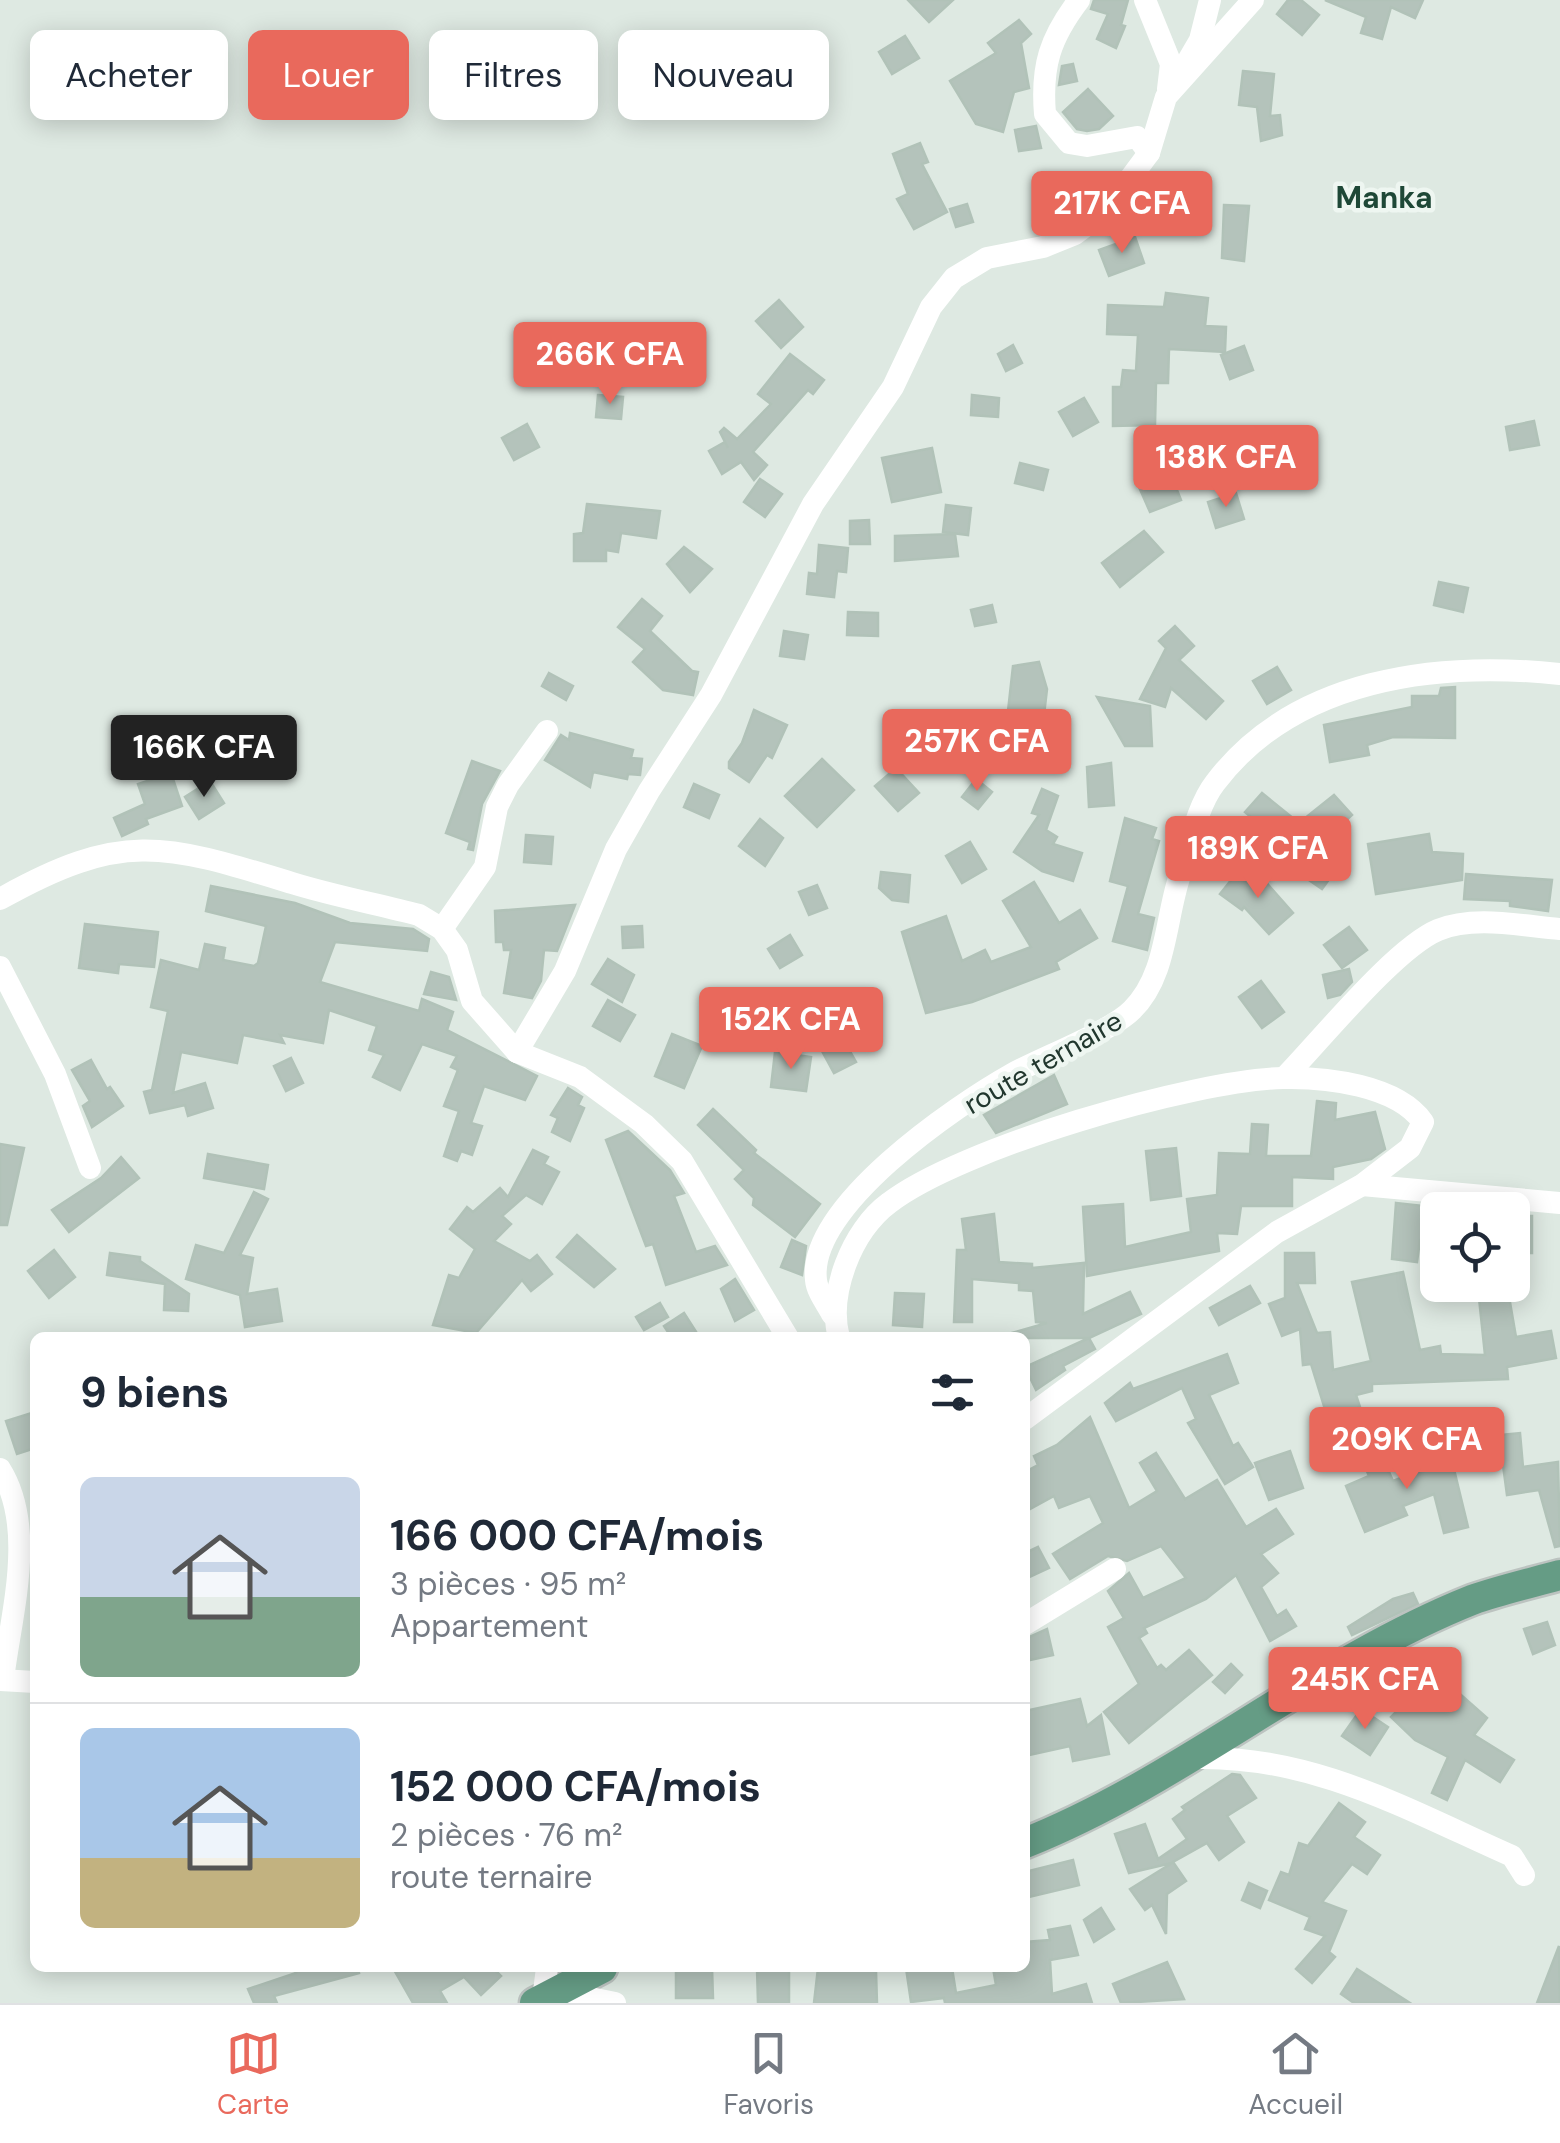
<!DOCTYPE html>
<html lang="fr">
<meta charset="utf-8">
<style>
body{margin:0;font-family:"DM Sans",sans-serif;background:#f2f2f3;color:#1f2937;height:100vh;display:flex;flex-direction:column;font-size:38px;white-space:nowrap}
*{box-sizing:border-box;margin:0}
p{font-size:32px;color:#747a83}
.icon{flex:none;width:55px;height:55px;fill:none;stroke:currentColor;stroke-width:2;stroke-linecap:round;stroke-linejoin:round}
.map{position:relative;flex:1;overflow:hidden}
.drawer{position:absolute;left:30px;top:1332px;width:1000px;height:640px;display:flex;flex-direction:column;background:#fff;border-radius:15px;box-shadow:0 5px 25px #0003}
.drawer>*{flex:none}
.top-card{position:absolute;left:30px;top:30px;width:1000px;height:90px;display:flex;gap:20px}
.fabs{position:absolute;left:1420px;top:1192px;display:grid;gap:20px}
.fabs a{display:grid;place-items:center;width:110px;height:110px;border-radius:15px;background:#fff;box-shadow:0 5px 25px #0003;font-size:50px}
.price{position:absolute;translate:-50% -85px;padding:0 22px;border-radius:10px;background:#e9695c;color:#fff;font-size:32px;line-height:65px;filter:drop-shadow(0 2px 5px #0008)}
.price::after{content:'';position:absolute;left:50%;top:60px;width:30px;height:22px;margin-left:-15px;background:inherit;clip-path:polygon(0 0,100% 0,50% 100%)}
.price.current{background:#222;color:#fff}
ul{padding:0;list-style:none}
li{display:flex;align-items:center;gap:30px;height:250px;padding:0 50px}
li+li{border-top:2px solid #e0e1e3}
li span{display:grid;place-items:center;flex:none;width:280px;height:200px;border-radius:15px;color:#555}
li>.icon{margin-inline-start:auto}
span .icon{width:120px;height:120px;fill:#fffc;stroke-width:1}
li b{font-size:42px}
h2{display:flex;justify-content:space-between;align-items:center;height:120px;padding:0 50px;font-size:42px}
.chip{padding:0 35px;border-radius:15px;background:#fff;box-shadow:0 5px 25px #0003;font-size:35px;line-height:90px}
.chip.current{background:#e9695c;color:#fff}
.tabs{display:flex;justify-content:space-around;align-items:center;height:140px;border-top:2px solid #e0e1e3;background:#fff;font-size:28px;color:#747a83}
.tabs a{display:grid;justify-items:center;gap:5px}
.tabs .current{color:#e9695c}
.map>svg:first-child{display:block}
.building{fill:#b4c3bb;stroke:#b1c2b8;stroke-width:2.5}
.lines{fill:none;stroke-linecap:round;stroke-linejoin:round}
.major-casing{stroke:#bcc3c0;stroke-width:35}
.minor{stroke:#fff;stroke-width:22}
.major{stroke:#659c85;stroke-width:30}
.labels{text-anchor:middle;stroke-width:9;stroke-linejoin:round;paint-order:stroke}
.street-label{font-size:28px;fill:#21372e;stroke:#eef6f1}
.neighbourhood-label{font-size:30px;font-weight:bold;fill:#1e4837;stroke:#eef6f1}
</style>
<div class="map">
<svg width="1560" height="2003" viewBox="0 0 1560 2003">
<rect width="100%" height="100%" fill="#dee9e2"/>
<g class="building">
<path d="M908,0H953L929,22Z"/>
<path d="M1094,0H1128L1121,25L1125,26L1116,48L1097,39L1108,14L1091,9Z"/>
<path d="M1288,0H1301L1319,15L1302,35L1277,14Z"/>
<path d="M1325,0H1423L1415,18L1391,7L1382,39L1361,33L1366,17Z"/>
<path d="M1019,20L1031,34L1021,43L1029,88L1014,92L1003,132L976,124L950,81L996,53L988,43Z"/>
<path d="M905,36L919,58L892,74L879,52Z"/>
<path d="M372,60L391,78L375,96L355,77Z"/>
<path d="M1073,64L1077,81L1059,85L1062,66Z"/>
<path d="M1243,71L1274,74L1270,116L1280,115L1282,135L1261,141L1257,107L1239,105Z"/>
<path d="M1088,89L1113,116L1099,129L1087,131L1077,129L1063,112Z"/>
<path d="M1036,126L1041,148L1019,151L1015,130Z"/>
<path d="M920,143L928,162L922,164L947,212L914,229L897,199L908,194L893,154Z"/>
<path d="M967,204L973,222L956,227L950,209Z"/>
<path d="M1224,205L1249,206L1244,261L1222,258Z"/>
<path d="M1135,237L1144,263L1109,276L1099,250Z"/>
<path d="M1166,293L1208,298L1205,326L1226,327L1225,352L1169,349L1168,383H1156L1155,425L1113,426V387H1121L1123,370L1136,371L1138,335L1107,334L1108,305L1164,307Z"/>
<path d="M779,300L803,327L781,348L756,321Z"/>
<path d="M1013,345L1022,363L1006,371L998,354Z"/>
<path d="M1244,346L1253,370L1230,379L1221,355Z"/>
<path d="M790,354L824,380L813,394L808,390L753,452L767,465L754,480L741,462L722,474L709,451L725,442L728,448L720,432L724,428L737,439L771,404L758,394Z"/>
<path d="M598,395L623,397L621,419L596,417Z"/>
<path d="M972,395L999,398L998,417L971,415Z"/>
<path d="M1084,398L1098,422L1073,436L1059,412Z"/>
<path d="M1534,421L1539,445L1510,450L1506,427Z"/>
<path d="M527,424L539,447L514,460L502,438Z"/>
<rect x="1169" y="429" width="28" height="28"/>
<path d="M932,448L941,492L892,502L882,458Z"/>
<path d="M1020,463L1048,470L1043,490L1015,483Z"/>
<path d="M1171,475L1181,500L1150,512L1139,487Z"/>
<path d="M760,479L782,494L765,517L744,502Z"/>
<path d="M1236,493L1244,519L1216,528L1208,502Z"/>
<path d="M587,504L660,511L656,538L621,533L618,552L606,550V561H574V534L583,533Z"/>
<path d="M946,505L971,508L968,535L943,532Z"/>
<path d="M869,520L870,544H850V521Z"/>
<path d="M1144,531L1163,552L1120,587L1102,563Z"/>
<path d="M955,534L958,556L895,561V536Z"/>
<path d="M819,545L848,548L846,572L837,571L834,597L807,594L809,573L817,574Z"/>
<path d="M684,547L712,569L690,592L667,564Z"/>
<path d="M1439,582L1468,588L1463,612L1434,605Z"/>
<path d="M642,599L662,616L650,631L692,671L698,672L693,695L663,690L633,662L645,649L618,627Z"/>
<path d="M992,605L996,622L975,626L971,610Z"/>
<path d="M848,612L878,613V636L847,635Z"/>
<path d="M1175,626L1194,646L1179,660L1223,701L1206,719L1171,688L1165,707L1140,699L1166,648L1159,641Z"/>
<path d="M784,631L808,635L804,659L780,656Z"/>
<path d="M1039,662L1047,689L1041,741L1005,738L1013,666Z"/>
<path d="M1277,667L1291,690L1267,704L1253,681Z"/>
<path d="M549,673L573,686L566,700L542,686Z"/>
<path d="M1455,687V738L1393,737L1367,745L1369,755L1330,762L1324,725L1412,707V696H1439L1441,688Z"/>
<path d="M1097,697L1150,706L1152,746H1125Z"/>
<path d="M754,710L787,725L772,758L767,755L749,782L729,768V762L742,743Z"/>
<path d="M920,730L952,735L948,759L917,754Z"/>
<path d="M570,733L633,750L631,758L642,759L640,775L628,774L627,779L593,772L590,787L545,760L561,735L569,740Z"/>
<path d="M822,759L854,790L817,827L785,796Z"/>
<path d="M472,761L500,771L482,804L473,850L468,849L470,842L446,833Z"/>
<path d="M1111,763L1114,805L1089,807L1087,767Z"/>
<path d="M896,768L919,793L898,811L875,786Z"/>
<path d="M171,773L182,806L146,819L148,824L122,836L114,818L145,804L138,784Z"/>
<path d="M976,779L992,792L978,809L962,797Z"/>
<path d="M210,781L224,803L199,819L185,797Z"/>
<path d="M694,784L719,795L709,818L684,807Z"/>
<path d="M1042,789L1058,796L1046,830L1057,837L1053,844L1082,853L1073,881L1042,871L1014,852L1039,815L1032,813Z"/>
<path d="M1262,793L1299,823L1334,795L1352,815L1310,853L1335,871L1322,889L1271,854L1281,842L1245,812Z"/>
<path d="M1125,818L1156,828L1152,839L1159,841L1138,914L1154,918L1147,950L1113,941L1128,886L1110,881Z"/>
<path d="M760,819L783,838L765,866L739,846Z"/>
<path d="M1429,834L1432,852L1463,854L1462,880L1376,894L1368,844Z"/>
<path d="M526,835L553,837L551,864L524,862Z"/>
<path d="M970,842L986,869L962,883L946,856Z"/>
<path d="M881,872L910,875L908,902L892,900L879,888Z"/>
<path d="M1257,872L1293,913L1269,934L1244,907L1242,910L1220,894L1236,874L1248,883Z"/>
<path d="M1466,874L1552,880L1548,911L1510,906V901L1464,899Z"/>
<path d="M1034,882L1059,923L1080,910L1097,938L1056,962L1059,969L972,1002L926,1013L902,932L946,916L962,961L985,950L991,962L1031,947L1003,901Z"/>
<path d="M817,885L827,908L809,915L799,892Z"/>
<path d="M211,886L295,903L350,923L413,929L429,939L427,951L335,942L320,982L419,1011L422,999L453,1012L447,1030L537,1076L525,1100L484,1086L471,1123L482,1126L472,1155L461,1151L457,1161L444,1156L459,1111L444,1106L458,1070L451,1067L457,1056L422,1044L400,1090L373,1077L384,1055L369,1050L377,1026L329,1010L323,1043L280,1035L284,1043L243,1035L237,1063L181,1052L173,1093L205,1083L213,1108L188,1116L185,1105L150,1113L144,1092L152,1090L168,1011L151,1007L161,960L199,970L205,944L225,948L223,960L254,966L258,963L266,926L206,911Z"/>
<path d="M575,905L557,951L544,950L541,981L532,998L504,993L511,950H504L503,942H496L495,911Z"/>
<path d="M85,924L158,932L154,967L119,964L118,973L79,968Z"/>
<path d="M642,926L643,947L623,948L622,927Z"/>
<path d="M1349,927L1367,950L1342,968L1324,945Z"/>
<path d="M790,935L802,955L780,968L768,949Z"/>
<path d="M608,959L634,975L622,1002L592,984Z"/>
<path d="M1349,969L1352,982L1340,995L1328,998L1323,975Z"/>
<path d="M431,972L449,977L456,1000L424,994Z"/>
<path d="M1261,981L1284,1012L1262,1028L1239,997Z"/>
<path d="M608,1000L635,1015L620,1041L593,1026Z"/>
<path d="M672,1034L702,1046L684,1088L655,1076Z"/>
<path d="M843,1039L856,1062L834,1073L822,1051Z"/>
<path d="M775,1052L811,1057L806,1091L771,1087Z"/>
<path d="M291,1058L303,1083L286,1091L274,1066Z"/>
<path d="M91,1060L107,1089L110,1087L123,1106L92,1127L83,1106L90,1101L72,1070Z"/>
<path d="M1054,1075L1067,1104L996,1133L984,1115Z"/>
<path d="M568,1088L582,1097L578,1105L584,1108L570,1141L552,1132L558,1118L551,1115Z"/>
<path d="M1317,1101L1336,1103L1335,1120L1375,1112L1385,1149L1371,1159L1333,1167V1179L1292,1177V1206H1241L1237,1234L1217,1233L1219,1251L1087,1276L1083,1207L1123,1204L1125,1247L1191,1232L1187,1199L1217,1195L1219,1153L1250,1154L1252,1124L1268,1125L1266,1156H1311Z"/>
<path d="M713,1109L756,1150L754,1153L820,1204L795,1237L753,1205L754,1198L735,1179L744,1170L698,1125Z"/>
<path d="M628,1131L670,1170L684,1193L674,1196L696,1252L715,1246L727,1265L666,1285L653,1244L646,1246L606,1140Z"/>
<path d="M0,1144L24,1148L7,1225H0Z"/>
<path d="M1176,1148L1181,1196L1151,1200L1146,1151Z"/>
<path d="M533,1150L548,1157L544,1164L559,1172L542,1204L526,1195L502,1216L511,1224L494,1241L530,1261L537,1255L552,1274L531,1291L522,1280L476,1333L433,1325L449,1275L459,1278L475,1249L450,1229L467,1207L473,1212L500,1188L508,1197Z"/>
<path d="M208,1154L268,1165L264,1189L204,1178Z"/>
<path d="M121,1157L139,1178L69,1232L52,1210L101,1178Z"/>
<path d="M254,1192L268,1199L240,1255L253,1258L247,1294L277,1289L282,1321L245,1327L240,1295L186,1279L196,1245L224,1253Z"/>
<path d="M1396,1203L1424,1206L1422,1214L1438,1213V1239L1420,1240L1417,1262L1392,1259Z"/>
<path d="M994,1214L999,1262L1032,1264V1268L1084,1263L1083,1314L1130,1292L1141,1314L1089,1338L1095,1349L1063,1366L1065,1370L1036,1390L1025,1367L1089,1338H1013L1012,1333L1047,1323L1036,1322L1033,1291L1019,1290V1283L972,1279V1322H954L957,1250H966L962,1219Z"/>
<rect x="1512" y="1216" width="20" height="37"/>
<path d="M577,1235L615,1269L594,1287L557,1257Z"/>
<path d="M792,1240L806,1246L802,1275L781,1267Z"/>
<path d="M54,1250L75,1277L49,1298L28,1271Z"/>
<path d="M110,1253L140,1257V1261L189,1294L188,1311L164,1310L165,1284L107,1275Z"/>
<path d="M1285,1253H1314L1315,1283H1297L1317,1333L1330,1332L1333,1370L1371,1361L1352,1282L1403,1272L1420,1350L1440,1346L1441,1354L1485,1355L1479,1298L1494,1296V1285H1507L1516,1337L1551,1331L1556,1358L1507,1367L1508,1379L1372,1384V1391L1356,1395L1360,1407L1328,1419L1311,1364L1303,1365L1300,1329L1282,1336L1269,1304L1285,1298Z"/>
<path d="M735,1279L754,1310L735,1321L721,1289Z"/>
<path d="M1250,1286L1260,1303L1219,1325L1210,1308Z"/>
<path d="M895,1293L924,1294L922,1327L893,1325Z"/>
<path d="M660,1303L668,1317L644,1330L636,1317Z"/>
<path d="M684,1313L700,1338H672L664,1326Z"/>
<path d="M1227,1354L1238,1383L1209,1395L1233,1446L1238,1443L1253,1467L1225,1484L1188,1423L1196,1419L1182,1388L1116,1421L1105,1403L1130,1383L1133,1389Z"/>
<rect x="1455" y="1410" width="34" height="29"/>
<path d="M35,1412V1448L17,1454L6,1421Z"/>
<path d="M1090,1417L1129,1508L1157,1491L1140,1463L1156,1453L1185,1499L1217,1480L1246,1527L1276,1509L1293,1534L1261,1554L1278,1573L1261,1587L1277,1616L1286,1610L1296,1626L1270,1641L1236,1575L1206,1599L1144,1628L1147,1633L1139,1638L1157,1668L1161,1665L1166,1670L1189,1650L1212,1675L1129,1743L1104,1712L1139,1684L1108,1627L1124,1618L1108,1591L1129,1573L1143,1598L1186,1578L1161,1546L1127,1561L1108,1556L1070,1579L1053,1554L1103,1523L1090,1496L1059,1508L1054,1496L1030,1509L1025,1472L1038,1465L1034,1456L1057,1445Z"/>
<path d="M1520,1433L1523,1467L1558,1462L1560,1546L1555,1547L1539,1490L1507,1495L1499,1435Z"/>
<path d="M1377,1445L1393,1481L1424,1469L1423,1458L1450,1453L1468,1527L1444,1533L1434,1494L1403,1506L1407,1515L1365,1532L1346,1486L1369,1476L1359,1452Z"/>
<path d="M1290,1451L1303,1488L1269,1500L1255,1463Z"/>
<path d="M1038,1547L1049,1568L1025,1579V1553Z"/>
<path d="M1413,1593L1418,1604L1352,1635L1348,1627L1393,1599Z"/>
<path d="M1547,1622L1555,1645L1533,1654L1524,1629Z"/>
<path d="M1047,1629L1053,1655L1030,1660L1025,1639Z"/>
<path d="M1231,1664L1242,1675L1225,1693L1213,1682Z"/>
<path d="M1435,1672L1487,1718L1474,1735L1514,1760L1500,1782L1465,1760L1447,1800L1432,1793L1448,1757L1415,1740L1391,1717Z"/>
<path d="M1080,1699L1087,1726L1101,1715L1109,1754L1073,1761L1070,1746L1025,1756V1711Z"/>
<path d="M1361,1709L1388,1727L1370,1755L1342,1736Z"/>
<path d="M1232,1774L1240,1775L1256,1798L1227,1816L1244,1842L1219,1860L1207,1843L1173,1862L1186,1881L1167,1894L1166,1934L1152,1905L1145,1910L1130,1889L1172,1863L1129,1873L1115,1834L1145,1824L1158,1859L1187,1839L1173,1819L1185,1810L1182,1807Z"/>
<path d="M1339,1803L1365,1822L1354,1837L1380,1855L1367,1874L1352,1864L1322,1902L1346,1911L1329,1952L1335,1957L1312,1983L1296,1969L1325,1936L1305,1929L1310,1917L1269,1900L1281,1872L1289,1875L1299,1843L1308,1846Z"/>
<path d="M1073,1860L1079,1885L1025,1898V1872Z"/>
<path d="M1249,1883L1267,1891L1260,1908L1242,1900Z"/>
<path d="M1101,1908L1114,1929L1094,1942L1084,1920Z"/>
<path d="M1070,1926L1078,1955L1050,1960L1052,1994L1086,1984L1092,2003H945L944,1998L911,2002L906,1968H952L956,1993L996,1985L993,1968H1025V1942L1050,1940L1048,1930Z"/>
<path d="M1559,1946L1560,2003H1537Z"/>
<path d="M1167,1962L1184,1999L1121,2003L1113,1984Z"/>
<path d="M294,1968H358L359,1973L274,1996L277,2003H254L248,1989L296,1973Z"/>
<path d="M393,1968H493L501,1976L481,1995L464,1977L440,1991L447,2003H413Z"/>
<path d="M676,1968H712L713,1998H676Z"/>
<path d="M757,1968H789V2003H758Z"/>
<path d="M818,1968L876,1971L877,2003H814Z"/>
<path d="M1357,1969L1410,2003H1354L1341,1994Z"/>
</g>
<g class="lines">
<g class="major-casing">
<g id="major">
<path d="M1025,1843C1183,1780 1314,1663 1472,1600C1500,1590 1531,1583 1560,1575"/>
<path d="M535,2003L602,1968"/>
</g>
</g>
<g class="minor">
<path d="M1079,0C1050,38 1041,66 1045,114L1069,143L1087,146L1137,137L1149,153"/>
<path d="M1145,0L1171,64L1168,89"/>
<path d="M1186,64L1200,40L1210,0"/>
<path d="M0,899C123,830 164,844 292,883C334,896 377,904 419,915L442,929L457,950L472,1001L517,1052L580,1077L644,1124L682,1161L788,1338"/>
<path d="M442,929L485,867L497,807L508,785L547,731"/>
<path d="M0,967L55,1074L90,1168"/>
<path d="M517,1052L565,971L616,849L649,791L711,695L813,504L893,387L931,307L954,278L987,258L1043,247L1075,234L1106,211L1149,153L1166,97L1253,0"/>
<path d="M1284,1078C1321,1040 1395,948 1438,930C1474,915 1522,926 1560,929"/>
<path d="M1362,1185L1560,1203"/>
<path d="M832,1314C827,1304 817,1292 816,1280C807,1207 955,1106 1012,1074C1043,1057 1110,1032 1132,1010C1167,976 1165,919 1180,875C1189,848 1197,806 1215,783C1294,678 1437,661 1560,674"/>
<path d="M839,1338C827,1294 852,1230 889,1203C960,1148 1193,1080 1283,1078C1326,1077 1397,1085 1423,1122L1410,1148L1362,1185L1277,1232L1025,1419"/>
<path d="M0,1469C37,1528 11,1614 3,1679"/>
<path d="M1025,1624L1115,1569"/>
<path d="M0,1680L35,1682"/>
<path d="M1194,1758C1313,1755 1406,1809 1512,1856L1524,1875"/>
<path d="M561,1992L615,2003"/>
<path d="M543,1999L547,1968"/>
</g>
<use href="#major" class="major"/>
</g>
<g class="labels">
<g class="street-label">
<text transform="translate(1043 1062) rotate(-30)" y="10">route ternaire</text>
</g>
<g class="neighbourhood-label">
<text x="1384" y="208">Manka</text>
</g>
</g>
</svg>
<div class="fabs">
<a><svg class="icon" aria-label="locate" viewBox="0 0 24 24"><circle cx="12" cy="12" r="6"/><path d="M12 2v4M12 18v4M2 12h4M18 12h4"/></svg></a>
</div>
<b class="price" style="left:1122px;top:256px">217K CFA</b>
<b class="price" style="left:610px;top:407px">266K CFA</b>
<b class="price" style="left:1226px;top:510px">138K CFA</b>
<b class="price" style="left:977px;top:794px">257K CFA</b>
<b class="price current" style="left:204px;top:800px">166K CFA</b>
<b class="price" style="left:1258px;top:901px">189K CFA</b>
<b class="price" style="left:791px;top:1072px">152K CFA</b>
<b class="price" style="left:1407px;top:1492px">209K CFA</b>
<b class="price" style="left:1365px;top:1732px">245K CFA</b>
<div class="top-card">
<a class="chip">Acheter</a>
<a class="chip current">Louer</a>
<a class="chip">Filtres</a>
<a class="chip">Nouveau</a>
</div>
<section class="drawer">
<h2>9 biens<svg class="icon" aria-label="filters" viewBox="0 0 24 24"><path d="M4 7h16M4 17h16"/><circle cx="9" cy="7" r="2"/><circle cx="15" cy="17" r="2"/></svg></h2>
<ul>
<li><span style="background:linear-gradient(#c9d6e8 60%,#7fa58c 0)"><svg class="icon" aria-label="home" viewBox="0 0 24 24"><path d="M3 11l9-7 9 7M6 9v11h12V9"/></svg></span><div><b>166 000 CFA/mois</b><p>3 pièces · 95 m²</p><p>Appartement</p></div></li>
<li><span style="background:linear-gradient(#a9c7e8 65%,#c2b280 0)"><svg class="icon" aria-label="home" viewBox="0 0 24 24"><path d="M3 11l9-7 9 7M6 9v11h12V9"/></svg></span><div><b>152 000 CFA/mois</b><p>2 pièces · 76 m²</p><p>route ternaire</p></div></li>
</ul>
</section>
</div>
<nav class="tabs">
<a class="current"><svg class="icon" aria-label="map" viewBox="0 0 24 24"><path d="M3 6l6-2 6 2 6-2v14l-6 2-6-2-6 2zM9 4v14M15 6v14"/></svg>Carte</a>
<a><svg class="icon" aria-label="saved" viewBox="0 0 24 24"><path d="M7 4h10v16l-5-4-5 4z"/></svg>Favoris</a>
<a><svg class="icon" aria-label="home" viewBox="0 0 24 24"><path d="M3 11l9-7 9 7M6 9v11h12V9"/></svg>Accueil</a>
</nav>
